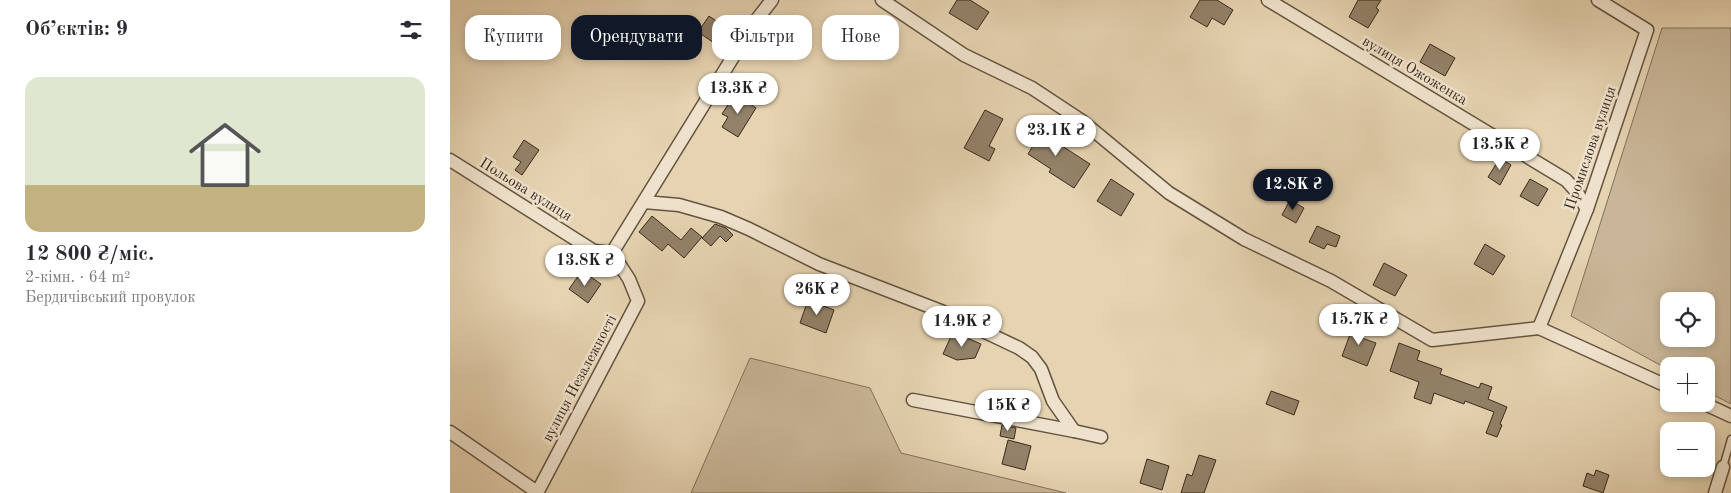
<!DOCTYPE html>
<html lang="uk">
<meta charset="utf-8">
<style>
body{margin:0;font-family:"Old Standard TT",serif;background:#f7f7f7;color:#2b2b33;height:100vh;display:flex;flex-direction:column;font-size:19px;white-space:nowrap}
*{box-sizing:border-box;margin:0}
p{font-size:16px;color:#7c7c81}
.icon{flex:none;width:28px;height:28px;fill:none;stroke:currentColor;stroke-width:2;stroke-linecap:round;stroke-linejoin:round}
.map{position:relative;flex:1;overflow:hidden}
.details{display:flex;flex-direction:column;background:#fff;width:450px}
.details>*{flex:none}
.guide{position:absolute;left:15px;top:15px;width:475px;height:45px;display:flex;gap:10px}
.buttons{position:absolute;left:1210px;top:292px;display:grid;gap:10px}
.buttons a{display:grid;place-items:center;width:55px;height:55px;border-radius:10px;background:#fff;box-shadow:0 2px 8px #0003;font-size:25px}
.price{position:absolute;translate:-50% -42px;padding:0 11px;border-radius:18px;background:#fff;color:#222;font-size:16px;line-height:32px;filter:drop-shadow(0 1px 2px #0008)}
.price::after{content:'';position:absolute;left:50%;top:30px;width:15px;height:11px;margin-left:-8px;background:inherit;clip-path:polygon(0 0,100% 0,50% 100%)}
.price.current{background:#111827;color:#fff}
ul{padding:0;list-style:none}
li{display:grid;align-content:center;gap:10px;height:265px;padding:0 25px}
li+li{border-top:1px solid #e1e1e2}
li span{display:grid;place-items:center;height:155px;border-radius:15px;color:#555}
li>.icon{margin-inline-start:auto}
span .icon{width:90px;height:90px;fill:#fffc;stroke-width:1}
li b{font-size:21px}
h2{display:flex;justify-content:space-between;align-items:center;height:60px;padding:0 25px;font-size:21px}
.tag{padding:0 18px;border-radius:15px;background:#fff;box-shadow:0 2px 8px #0003;font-size:18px;line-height:45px}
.tag.current{background:#111827;color:#fff}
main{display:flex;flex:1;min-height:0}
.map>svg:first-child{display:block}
.green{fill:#c9b698;stroke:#81705a;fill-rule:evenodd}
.building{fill:#938269;stroke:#392a1c}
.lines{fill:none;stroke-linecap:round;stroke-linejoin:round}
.lane-casing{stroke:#645441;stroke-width:9}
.street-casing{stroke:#645441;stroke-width:15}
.lane{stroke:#efe2cc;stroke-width:6}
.street{stroke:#efe2cc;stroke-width:12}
.labels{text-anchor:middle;stroke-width:5;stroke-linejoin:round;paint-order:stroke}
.street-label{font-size:15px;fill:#392a1c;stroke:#efe2cc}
</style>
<main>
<section class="details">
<h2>Об’єктів: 9<svg class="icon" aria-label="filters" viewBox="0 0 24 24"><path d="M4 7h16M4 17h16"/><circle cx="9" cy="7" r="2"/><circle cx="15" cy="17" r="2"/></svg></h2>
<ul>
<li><span style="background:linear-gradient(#dfe7d0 70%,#c2b280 0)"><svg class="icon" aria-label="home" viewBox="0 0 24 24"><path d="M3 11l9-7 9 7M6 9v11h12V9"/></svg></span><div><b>12 800 ₴/міс.</b><p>2-кімн. · 64 m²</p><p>Бердичівський провулок</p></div></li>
</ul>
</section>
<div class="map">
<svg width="1281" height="493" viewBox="0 0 1281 493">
<rect width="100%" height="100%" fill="#e6d3b1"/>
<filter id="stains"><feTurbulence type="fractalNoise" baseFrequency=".004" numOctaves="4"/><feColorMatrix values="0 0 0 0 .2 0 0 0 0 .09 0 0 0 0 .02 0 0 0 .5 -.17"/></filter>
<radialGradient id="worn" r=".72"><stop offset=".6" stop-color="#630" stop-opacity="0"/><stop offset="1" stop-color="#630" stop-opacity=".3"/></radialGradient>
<g class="green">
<path d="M1212,28H1281V404L1256,391V366H1219V370L1121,316ZM1219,301H1256V339H1219Z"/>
<path d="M300,358L420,388L451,453L616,493H241Z"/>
</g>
<g class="building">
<path d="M507,0H520L539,12L527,30L499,13Z"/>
<path d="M750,0H767L783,10L774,25L762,18L757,27L740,17Z"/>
<path d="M908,0H931L926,8L929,10L918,28L899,17Z"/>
<path d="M259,16L281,31L270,47L248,32Z"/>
<path d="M980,44L1005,58L995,76L970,62Z"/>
<path d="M285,94L306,108L288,137L272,127L278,117L272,114Z"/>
<path d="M535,110L553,119L539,146L545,149L539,161L514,148Z"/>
<path d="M583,123L590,128L589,130L609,144L640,164L624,188L599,172L601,169L578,154L584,144L574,137Z"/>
<path d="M74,140L89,150L72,175L65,170L71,162L63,157Z"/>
<path d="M1050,158L1061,165L1050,185L1038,177Z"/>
<path d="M661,179L684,194L671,216L647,201Z"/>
<path d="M1080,179L1098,189L1088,206L1070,196Z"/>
<path d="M840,200L854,208L846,223L832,215Z"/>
<path d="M202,216L231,240L241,228L252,237L234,258L218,244L212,251L189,232Z"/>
<path d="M265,224L276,228L283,235L276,242L270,236L261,246L252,238Z"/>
<path d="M867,226L890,236L886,247L877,244L874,249L859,242Z"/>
<path d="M1035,244L1055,256L1043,275L1024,264Z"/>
<path d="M934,263L957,275L945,296L923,285Z"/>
<path d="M132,271L151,284L138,303L119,289Z"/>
<path d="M358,300L384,310L376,333L350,323Z"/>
<path d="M905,321L914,324L909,337L926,343L917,366L892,356Z"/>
<path d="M503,332L531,344L525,358L507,360L493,354Z"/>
<path d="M949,343L970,351L967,360L992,369L990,374L1029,388L1031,383L1042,387L1038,399L1057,407L1050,424L1052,425L1047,437L1036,433L1044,412L1015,401L1014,404L984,393L981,404L964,398L969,382L940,371Z"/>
<path d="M821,391L849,401L844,415L816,404Z"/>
<path d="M552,425L566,428L564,439L550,436Z"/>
<path d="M558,440L581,446L575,470L552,464Z"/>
<path d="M749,455L766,460L754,493H731L737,474L742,476Z"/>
<path d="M697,459L719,466L712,490L690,483Z"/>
<path d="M1146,470L1159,475L1153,493L1133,486L1137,473L1144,476Z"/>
</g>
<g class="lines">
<g class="lane-casing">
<path id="lane" d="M1273,467L1281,439"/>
</g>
<g class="street-casing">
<g id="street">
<path d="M432,0L514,55L582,88L632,121L719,193L794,239L881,281L982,340L1089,328"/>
<path d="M818,0L1116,180L1126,191L1137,209"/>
<path d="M0,160L144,251L162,253"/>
<path d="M194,202L229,205L271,217L299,229L369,264L491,311L569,348L582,357L591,369L603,401L624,431L651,437"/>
<path d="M1089,328L1137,209L1197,30L1148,0"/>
<path d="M1089,328L1219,387"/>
<path d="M463,400L624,431"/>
<path d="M1255,404L1281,416"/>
<path d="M0,432L87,492"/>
<path d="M87,493L188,301L179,279L162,253L304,23L322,0"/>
<path d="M1265,493L1273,467"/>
</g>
</g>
<use href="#lane" class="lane"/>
<use href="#street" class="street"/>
</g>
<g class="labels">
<g class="street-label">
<text transform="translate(965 70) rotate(31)" y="5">вулиця Ожоженка</text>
<text transform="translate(1140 148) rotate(-71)" y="5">Промислова вулиця</text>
<text transform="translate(76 189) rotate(32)" y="5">Польова вулиця</text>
<text transform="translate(129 378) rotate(-62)" y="5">вулиця Незалежності</text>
</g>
</g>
<rect width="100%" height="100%" filter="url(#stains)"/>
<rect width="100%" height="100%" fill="url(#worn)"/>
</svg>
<div class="buttons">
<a><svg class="icon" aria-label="locate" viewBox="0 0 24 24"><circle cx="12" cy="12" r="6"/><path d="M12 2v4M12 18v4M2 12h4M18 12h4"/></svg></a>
<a>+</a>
<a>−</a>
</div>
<b class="price" style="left:288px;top:115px">13.3K ₴</b>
<b class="price" style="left:606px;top:157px">23.1K ₴</b>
<b class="price" style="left:1050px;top:171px">13.5K ₴</b>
<b class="price current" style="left:843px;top:211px">12.8K ₴</b>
<b class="price" style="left:135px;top:287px">13.8K ₴</b>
<b class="price" style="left:367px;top:316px">26K ₴</b>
<b class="price" style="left:909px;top:346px">15.7K ₴</b>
<b class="price" style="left:512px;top:348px">14.9K ₴</b>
<b class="price" style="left:558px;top:432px">15K ₴</b>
<div class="guide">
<a class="tag">Купити</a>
<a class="tag current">Орендувати</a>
<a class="tag">Фільтри</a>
<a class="tag">Нове</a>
</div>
</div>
</main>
